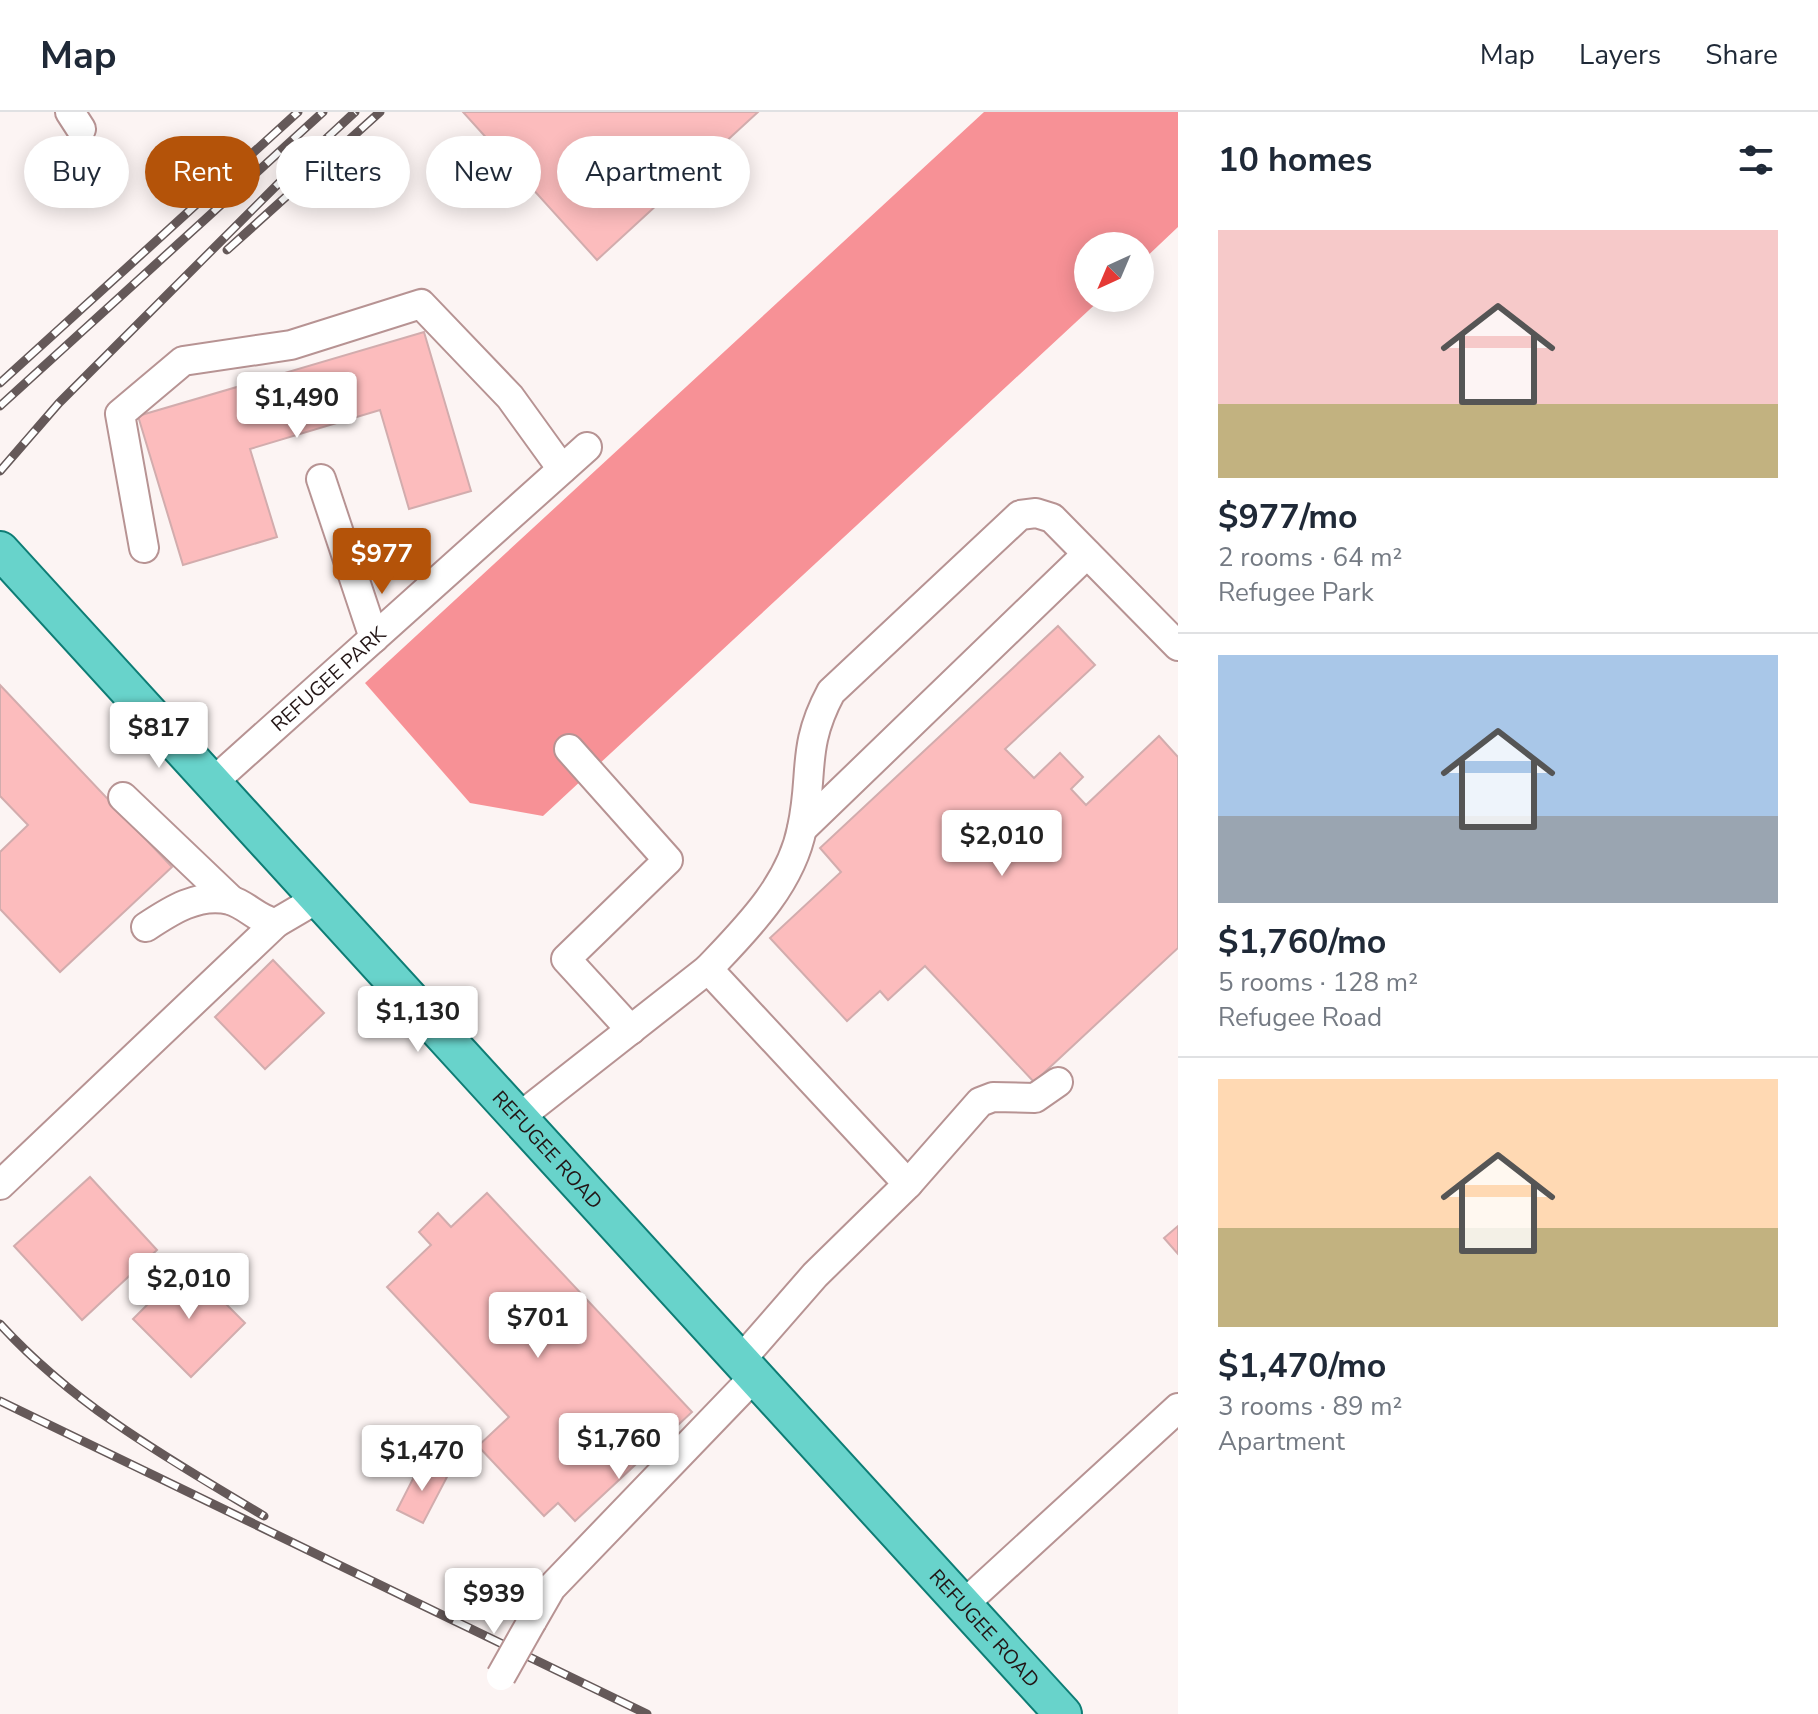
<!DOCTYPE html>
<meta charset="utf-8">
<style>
body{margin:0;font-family:"Nunito Sans",sans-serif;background:#f6f6f7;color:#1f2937;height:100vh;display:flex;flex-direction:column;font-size:30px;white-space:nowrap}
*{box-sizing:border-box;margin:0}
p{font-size:26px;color:#747a83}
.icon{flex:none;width:44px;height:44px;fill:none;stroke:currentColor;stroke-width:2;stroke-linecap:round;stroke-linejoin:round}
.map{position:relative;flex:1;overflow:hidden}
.drawer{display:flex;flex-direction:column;background:#fff;width:640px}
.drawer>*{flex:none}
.banner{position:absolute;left:24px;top:24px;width:760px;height:72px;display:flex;gap:16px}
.needle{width:52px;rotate:224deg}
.buttons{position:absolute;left:1074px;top:120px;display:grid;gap:16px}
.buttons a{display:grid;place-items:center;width:80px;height:80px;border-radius:50%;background:#fff;box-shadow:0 4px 20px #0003;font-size:40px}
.price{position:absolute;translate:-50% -68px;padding:0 18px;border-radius:8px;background:#fff;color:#222;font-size:26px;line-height:52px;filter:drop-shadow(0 2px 4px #0008)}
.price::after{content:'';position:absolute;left:50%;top:48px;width:24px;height:18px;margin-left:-12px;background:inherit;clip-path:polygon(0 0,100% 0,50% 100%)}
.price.active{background:#b45309;color:#fff}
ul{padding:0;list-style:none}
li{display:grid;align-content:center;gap:16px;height:424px;padding:0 40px}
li+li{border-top:2px solid #e0e1e3}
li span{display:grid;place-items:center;height:248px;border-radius:0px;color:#555}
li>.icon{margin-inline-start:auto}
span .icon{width:144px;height:144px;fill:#fffc;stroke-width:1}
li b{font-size:34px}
h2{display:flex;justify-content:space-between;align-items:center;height:96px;padding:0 40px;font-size:34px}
.tag{padding:0 28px;border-radius:36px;background:#fff;box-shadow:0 4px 20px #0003;font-size:28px;line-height:72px}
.tag.active{background:#b45309;color:#fff}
header{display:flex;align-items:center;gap:48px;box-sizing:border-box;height:112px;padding:0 40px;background:#fff;border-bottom:2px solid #e0e1e3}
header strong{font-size:38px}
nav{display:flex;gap:44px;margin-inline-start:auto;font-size:28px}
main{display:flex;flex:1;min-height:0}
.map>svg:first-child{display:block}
.forest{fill:#f79196}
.building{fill:#fcbcbd;stroke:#d2acad;stroke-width:2}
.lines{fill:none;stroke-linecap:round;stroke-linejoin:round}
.minor-casing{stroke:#b79393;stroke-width:32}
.major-casing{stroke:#0e7d75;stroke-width:40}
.minor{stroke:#fff;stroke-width:28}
.major{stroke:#68d3cb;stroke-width:36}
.rail-casing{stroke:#655959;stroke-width:9}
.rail{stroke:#fff;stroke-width:6;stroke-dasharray:18;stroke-linecap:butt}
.minor-bridge-casing{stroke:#b79393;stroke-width:32;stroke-linecap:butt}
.minor-bridge{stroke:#fff;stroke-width:28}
.labels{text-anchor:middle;stroke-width:6;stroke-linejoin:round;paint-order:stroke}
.street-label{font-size:20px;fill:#221515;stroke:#fff}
</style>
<header>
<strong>Map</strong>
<nav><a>Map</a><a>Layers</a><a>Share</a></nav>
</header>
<main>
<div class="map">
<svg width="1178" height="1602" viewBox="0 0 1178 1602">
<rect width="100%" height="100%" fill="#fcf4f3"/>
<path class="forest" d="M984,0H1178V115L1140,151V134H1088V186H1102L543,704L470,691L365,571Z"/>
<g class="building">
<path d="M463,0H758L597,148Z"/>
<path d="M424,220L471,379L409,397L380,298L250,337L277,425L183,453L138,304Z"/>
<path d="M1058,514L1095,553L1005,637L1034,666L1060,641L1083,665L1071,677L1086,693L1159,624L1178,645V836L1034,970L925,854L888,888L880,879L847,909L770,826L841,760L820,736Z"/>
<path d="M0,573L172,755L60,860L0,797V740L28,713L0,684Z"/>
<path d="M273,848L324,901L265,957L215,905Z"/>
<path d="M90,1065L157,1138L82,1208L14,1134Z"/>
<path d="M487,1081L692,1300L575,1409L558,1391L544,1404L478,1334L509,1305L387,1175L431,1133L419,1120L438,1101L451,1115Z"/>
<path d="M1178,1114V1142L1164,1126Z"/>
<path d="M187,1153L245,1211L191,1265L133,1207Z"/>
<path d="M421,1351L447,1365L423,1411L397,1398Z"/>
</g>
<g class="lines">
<g class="minor-casing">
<g id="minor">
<path d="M70,0L81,17"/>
<path d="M321,367L374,526"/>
<path d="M144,436L120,302L183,249L291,233L421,192L510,285L562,357"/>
<path d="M569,637L668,748L566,847L631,918"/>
<path id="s1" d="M212,671L587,335"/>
<path d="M123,685L231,788"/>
<path d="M802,717L1087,442"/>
<path d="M146,815C170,799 199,780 230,788C247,793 258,808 276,811L317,787"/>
<path d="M708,857C746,817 791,773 802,716C814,661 801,636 831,580L1020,403L1036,401L1052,406L1178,534"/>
<path d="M517,1007L708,857L908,1072L815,1163L740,1249"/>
<path d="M908,1072L980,990L993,985L1035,986L1058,970"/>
<path d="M0,1073L276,811"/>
<path d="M963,1493L1178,1296"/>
<path d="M532,1509L551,1476L754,1265"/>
</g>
</g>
<g class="major-casing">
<g id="major">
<path id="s2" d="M0,438L1063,1602"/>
</g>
</g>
<use href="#minor" class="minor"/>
<use href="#major" class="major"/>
<g class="rail-casing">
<g id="rail">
<path d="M227,138L380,0"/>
<path d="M0,271L298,0"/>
<path d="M0,294L323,0"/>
<path d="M0,359L59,291L285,65L355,0"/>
<path d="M0,1212C76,1295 169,1347 264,1404"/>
<path d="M0,1289L647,1602"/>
</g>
</g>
<use href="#rail" class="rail"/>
<g class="minor-bridge-casing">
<path id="minor-bridge" d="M501,1564L532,1509"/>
</g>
<use href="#minor-bridge" class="minor-bridge"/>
</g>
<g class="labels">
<g class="street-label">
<text dy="7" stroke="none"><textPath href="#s1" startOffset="156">REFUGEE PARK</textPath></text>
<text dy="7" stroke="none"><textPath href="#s2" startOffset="812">REFUGEE ROAD</textPath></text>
<text dy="7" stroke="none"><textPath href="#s2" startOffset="1460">REFUGEE ROAD</textPath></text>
</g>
</g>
</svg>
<div class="buttons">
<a><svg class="needle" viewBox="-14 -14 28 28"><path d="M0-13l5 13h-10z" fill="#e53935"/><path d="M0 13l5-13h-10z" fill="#747a83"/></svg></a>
</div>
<b class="price" style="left:297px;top:328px">$1,490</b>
<b class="price active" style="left:382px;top:484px">$977</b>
<b class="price" style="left:159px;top:658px">$817</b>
<b class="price" style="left:1002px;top:766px">$2,010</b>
<b class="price" style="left:418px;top:942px">$1,130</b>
<b class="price" style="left:189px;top:1209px">$2,010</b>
<b class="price" style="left:538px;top:1248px">$701</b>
<b class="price" style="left:619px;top:1369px">$1,760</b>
<b class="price" style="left:422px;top:1381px">$1,470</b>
<b class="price" style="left:494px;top:1524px">$939</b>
<div class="banner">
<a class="tag">Buy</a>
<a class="tag active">Rent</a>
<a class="tag">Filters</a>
<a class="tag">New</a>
<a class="tag">Apartment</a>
</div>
</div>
<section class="drawer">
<h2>10 homes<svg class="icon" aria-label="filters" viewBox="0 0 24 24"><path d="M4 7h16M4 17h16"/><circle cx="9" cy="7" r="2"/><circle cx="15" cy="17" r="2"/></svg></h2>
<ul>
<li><span style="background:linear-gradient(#f6c9c9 70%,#c2b280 0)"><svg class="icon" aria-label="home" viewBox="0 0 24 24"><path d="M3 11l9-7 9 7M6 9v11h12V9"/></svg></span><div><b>$977/mo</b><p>2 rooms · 64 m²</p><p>Refugee Park</p></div></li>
<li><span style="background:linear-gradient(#a9c7e8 65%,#9aa5b1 0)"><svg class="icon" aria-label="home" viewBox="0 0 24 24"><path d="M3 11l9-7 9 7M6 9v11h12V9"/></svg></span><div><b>$1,760/mo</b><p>5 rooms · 128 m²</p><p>Refugee Road</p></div></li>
<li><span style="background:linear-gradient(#ffd9b3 60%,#c2b280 0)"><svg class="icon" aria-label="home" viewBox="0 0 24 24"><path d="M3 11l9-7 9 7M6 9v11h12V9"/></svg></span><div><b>$1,470/mo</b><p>3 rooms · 89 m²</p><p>Apartment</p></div></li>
</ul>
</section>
</main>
